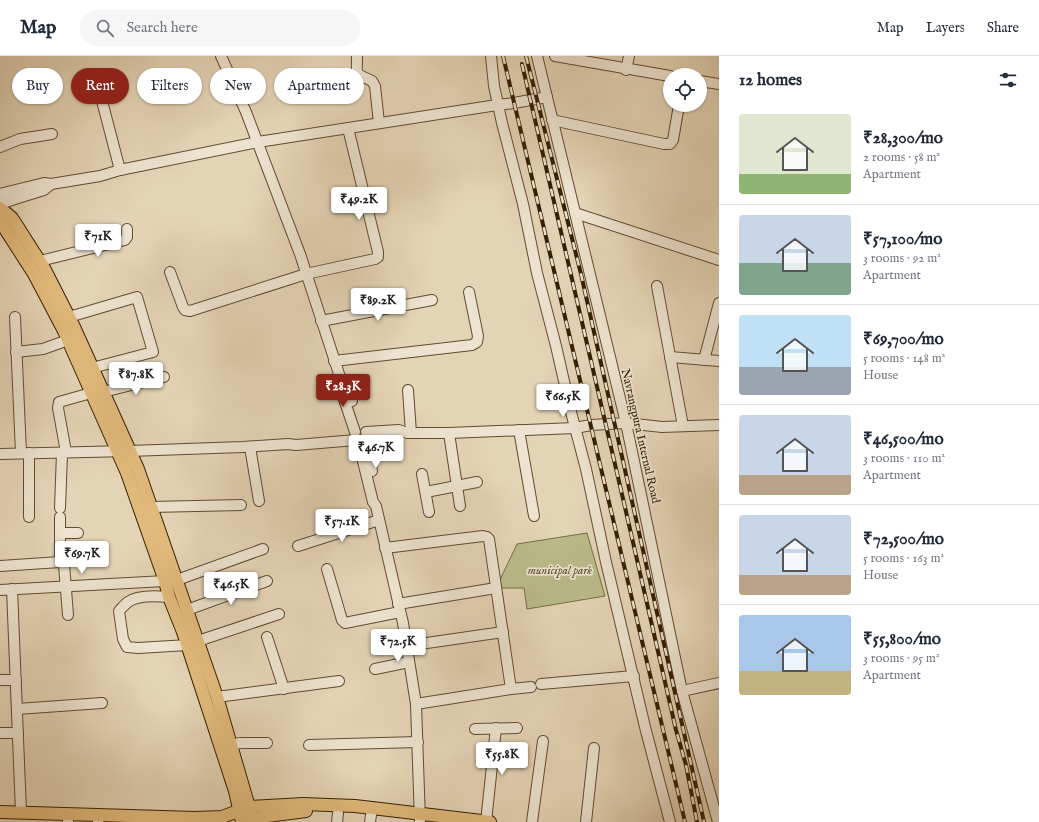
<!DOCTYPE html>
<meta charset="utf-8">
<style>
body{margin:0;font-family:"IM FELL English",serif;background:#f6f6f7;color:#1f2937;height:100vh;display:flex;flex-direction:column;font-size:15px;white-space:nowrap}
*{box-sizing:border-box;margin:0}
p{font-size:13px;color:#747a83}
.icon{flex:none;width:22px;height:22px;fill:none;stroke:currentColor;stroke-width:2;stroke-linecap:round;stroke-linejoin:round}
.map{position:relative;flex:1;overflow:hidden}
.panel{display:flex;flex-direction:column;background:#fff;width:320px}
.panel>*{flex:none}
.top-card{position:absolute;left:12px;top:12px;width:380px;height:36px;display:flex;gap:8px}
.controls{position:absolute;left:663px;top:12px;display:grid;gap:8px}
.controls a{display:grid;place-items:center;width:44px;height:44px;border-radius:50%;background:#fff;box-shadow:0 1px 3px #0004;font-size:20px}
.price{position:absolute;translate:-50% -34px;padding:0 9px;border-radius:4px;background:#fff;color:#222;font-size:13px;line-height:26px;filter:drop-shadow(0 1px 2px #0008)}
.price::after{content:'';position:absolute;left:50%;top:24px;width:12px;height:9px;margin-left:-6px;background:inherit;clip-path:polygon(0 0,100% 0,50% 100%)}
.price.current{background:#8f2418;color:#fff}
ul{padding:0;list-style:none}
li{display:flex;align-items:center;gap:12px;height:100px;padding:0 20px}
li+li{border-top:1px solid #e0e1e3}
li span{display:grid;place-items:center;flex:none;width:112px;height:80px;border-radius:4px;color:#555}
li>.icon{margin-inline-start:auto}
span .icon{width:48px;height:48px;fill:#fffc;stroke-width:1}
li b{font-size:17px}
h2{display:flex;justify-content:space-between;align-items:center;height:48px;padding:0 20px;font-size:17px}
.tag{padding:0 14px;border-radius:18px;background:#fff;box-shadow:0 1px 3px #0004;font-size:14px;line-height:36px}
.tag.current{background:#8f2418;color:#fff}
header{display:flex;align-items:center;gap:24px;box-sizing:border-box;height:56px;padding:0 20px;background:#fff;border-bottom:1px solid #e0e1e3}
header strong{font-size:19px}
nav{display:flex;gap:22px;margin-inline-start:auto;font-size:14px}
.search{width:280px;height:36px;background:#f6f6f7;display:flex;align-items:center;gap:10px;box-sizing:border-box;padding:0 14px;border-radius:22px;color:#747a83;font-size:15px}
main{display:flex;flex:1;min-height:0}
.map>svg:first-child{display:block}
.green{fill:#b9bb8a;stroke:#766d45}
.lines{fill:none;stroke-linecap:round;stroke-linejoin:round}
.minor-casing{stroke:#604c2e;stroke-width:12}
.major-casing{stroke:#341f00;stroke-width:14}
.minor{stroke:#ede3d0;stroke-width:10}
.major{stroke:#e2ba7b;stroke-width:12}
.rail-casing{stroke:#341f00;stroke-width:4}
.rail{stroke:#ede3d0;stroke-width:2.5;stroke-dasharray:8;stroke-linecap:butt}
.labels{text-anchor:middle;stroke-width:3.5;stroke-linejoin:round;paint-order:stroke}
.street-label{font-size:12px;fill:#341f00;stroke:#ede3d0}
.park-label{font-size:12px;font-style:italic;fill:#554622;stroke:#ede3d0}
</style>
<header>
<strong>Map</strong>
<div class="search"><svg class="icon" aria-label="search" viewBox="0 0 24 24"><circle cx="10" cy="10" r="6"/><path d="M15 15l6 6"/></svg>Search here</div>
<nav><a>Map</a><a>Layers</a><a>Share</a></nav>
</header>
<main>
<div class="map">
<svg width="719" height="766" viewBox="0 0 719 766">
<rect width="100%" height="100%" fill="#e4d4b6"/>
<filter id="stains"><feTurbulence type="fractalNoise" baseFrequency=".005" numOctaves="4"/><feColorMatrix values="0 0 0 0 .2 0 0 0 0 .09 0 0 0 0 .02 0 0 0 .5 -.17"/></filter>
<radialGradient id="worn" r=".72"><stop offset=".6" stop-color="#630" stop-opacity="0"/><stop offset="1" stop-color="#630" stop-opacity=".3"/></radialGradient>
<path class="green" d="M587,477L605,540L527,553L524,532H496L517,488Z"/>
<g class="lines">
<g class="minor-casing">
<g id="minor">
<path d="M221,0L246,56L300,198L340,321L339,328L355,376"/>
<path d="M357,0C357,21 354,16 372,25L375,30L379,67"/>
<path d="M491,0L494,30L502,67L523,148L537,217L556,290L571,356L586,413L606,506L645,671L670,766"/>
<path d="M537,0L626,367L682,635L718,766"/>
<path d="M555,0L670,20"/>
<path d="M626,14L629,0"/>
<path d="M96,22L120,114"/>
<path d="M700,25L719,28"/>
<path d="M552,64L664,88H670L673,84L679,49"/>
<path d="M0,91L20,83L52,78"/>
<path d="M0,138L44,127L51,128L100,120L120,114L258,86L497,49L514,47L547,41"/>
<path d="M0,148L18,142L44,134L51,128"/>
<path d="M575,157L719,204"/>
<path d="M40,205L125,184L127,181V173"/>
<path d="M170,216L183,251L185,254L190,255L306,218L375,203L378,201V196L348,72"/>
<path d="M657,230L683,370"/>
<path d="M15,261L21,397"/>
<path d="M69,261L137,241L153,296L92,312"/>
<path d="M321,265L432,244"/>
<path d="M16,296L43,293L68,284"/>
<path d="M670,301L719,305"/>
<path d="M704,304L719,247"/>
<path d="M334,305L472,289L477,286L478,280L469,236"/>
<path d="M340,321L346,326L352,345"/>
<path d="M408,334L411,377"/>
<path d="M103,336L164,321"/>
<path d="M519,374L534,460"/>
<path d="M366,376L399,374L407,377H449L575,372L591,369L626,367L662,371L719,369"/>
<path d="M449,377L460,450"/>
<path d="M365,384L372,415"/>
<path d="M358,385L373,446L376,450L403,567L416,648L420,765"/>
<path d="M250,391L259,445"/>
<path d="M66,396L58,352L59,346L91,337"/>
<path d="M29,397V461"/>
<path d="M0,398L129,395L243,391L288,388L296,389L356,384"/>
<path d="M422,418L429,456"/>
<path d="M426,436L477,426"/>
<path d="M151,451L241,449"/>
<path d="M60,452L62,397"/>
<path d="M60,461V506"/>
<path d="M60,477H78"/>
<path d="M298,490L379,464"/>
<path d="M385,492L483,480L487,481L489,483L511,633L416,648"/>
<path d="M0,510L60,506L64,509L68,559"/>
<path d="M327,513L342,564L345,567L400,556"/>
<path d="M177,524L263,493"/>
<path d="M12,533L21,756"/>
<path d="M0,534L165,525"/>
<path d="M169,541C158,540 137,539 128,546C125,548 122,552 119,555L123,583L127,591L138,592L188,589"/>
<path d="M398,548L496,532"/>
<path d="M187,554L267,525"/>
<path d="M267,581L284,633"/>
<path d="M198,585L279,558"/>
<path d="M406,590L503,576"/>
<path d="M375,613L409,606"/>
<path d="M0,624H16"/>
<path d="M541,628L634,620"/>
<path d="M511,633L531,631"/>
<path d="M682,635L719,627"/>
<path d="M217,641L339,625"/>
<path d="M17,653L102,647"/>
<path d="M475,673L517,672"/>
<path d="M0,677H18"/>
<path d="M231,689L240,687H267"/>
<path d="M309,689L418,686"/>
<path d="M68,764V766"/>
<path d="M98,765V766"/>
<path d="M337,766L338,757"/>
<path d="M370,766L371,759"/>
<path d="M486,766L496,672"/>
<path d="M532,766L543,685"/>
<path d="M586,766L594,692"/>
</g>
</g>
<g class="major-casing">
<g id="major">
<path d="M0,152L12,162L44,212L74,271L138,413L217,641L249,751L303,748L355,750L490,766"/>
<path d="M0,165L34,218L64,275L127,417L165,525L169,541L183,576L235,735L242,766"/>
<path d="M0,756L195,762L222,761L249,751L253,764L242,766"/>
<path d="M253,764L267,760L306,755"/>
</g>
</g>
<use href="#minor" class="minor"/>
<use href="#major" class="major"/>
<g class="rail-casing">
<g id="rail">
<path d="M503,0L685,766"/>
<path d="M526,0L581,218L704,766"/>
<path d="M522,8L624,447L676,674L686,709L697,766"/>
</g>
</g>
<use href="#rail" class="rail"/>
</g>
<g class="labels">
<g class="street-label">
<text transform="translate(641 380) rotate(77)" y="4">Navrangpura Internal Road</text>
</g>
<g class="park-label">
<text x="560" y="518">municipal park</text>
</g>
</g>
<rect width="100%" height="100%" filter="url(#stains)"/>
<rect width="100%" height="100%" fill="url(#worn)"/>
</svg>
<div class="controls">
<a><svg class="icon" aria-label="locate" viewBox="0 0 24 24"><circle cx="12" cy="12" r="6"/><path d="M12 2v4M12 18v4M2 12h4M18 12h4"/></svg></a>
</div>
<b class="price" style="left:359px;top:165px">₹49.2K</b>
<b class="price" style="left:98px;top:202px">₹71K</b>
<b class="price" style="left:378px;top:266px">₹89.2K</b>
<b class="price" style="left:136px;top:340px">₹87.8K</b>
<b class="price current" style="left:343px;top:352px">₹28.3K</b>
<b class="price" style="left:563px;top:362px">₹66.5K</b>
<b class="price" style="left:376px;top:413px">₹46.7K</b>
<b class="price" style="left:342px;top:487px">₹57.1K</b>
<b class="price" style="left:82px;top:519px">₹69.7K</b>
<b class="price" style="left:231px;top:550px">₹46.5K</b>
<b class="price" style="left:398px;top:607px">₹72.5K</b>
<b class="price" style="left:502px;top:720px">₹55.8K</b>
<div class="top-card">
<a class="tag">Buy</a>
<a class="tag current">Rent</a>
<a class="tag">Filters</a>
<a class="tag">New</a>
<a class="tag">Apartment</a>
</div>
</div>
<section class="panel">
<h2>12 homes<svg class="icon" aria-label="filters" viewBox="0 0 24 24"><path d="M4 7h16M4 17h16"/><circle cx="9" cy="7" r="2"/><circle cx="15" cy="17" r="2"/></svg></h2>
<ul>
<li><span style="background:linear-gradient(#dfe7d0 75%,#8fb573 0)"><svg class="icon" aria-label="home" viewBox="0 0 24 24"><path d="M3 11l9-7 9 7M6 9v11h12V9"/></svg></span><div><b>₹28,300/mo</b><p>2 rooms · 58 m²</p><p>Apartment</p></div></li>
<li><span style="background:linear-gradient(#c9d6e8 60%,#7fa58c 0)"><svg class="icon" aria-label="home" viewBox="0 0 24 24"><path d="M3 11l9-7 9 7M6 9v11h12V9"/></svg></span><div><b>₹57,100/mo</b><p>3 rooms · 92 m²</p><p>Apartment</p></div></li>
<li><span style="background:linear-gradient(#bfe0f5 65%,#9aa5b1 0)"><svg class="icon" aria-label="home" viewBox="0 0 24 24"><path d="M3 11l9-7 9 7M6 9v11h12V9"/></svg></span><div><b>₹69,700/mo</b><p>5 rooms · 148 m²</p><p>House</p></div></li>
<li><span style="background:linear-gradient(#c9d6e8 75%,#b9a48a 0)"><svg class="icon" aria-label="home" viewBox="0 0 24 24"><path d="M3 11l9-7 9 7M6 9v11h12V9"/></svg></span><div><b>₹46,500/mo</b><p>3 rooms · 110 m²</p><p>Apartment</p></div></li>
<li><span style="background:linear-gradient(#c9d6e8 75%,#b9a48a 0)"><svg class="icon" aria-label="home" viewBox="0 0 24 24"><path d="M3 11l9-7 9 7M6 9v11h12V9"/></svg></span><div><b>₹72,500/mo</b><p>5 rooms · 163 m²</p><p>House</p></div></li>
<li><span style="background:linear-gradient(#a9c7e8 70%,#c2b280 0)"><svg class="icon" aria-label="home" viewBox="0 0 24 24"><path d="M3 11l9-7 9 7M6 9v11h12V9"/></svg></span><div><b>₹55,800/mo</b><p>3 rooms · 95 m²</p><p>Apartment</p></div></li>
</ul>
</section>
</main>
